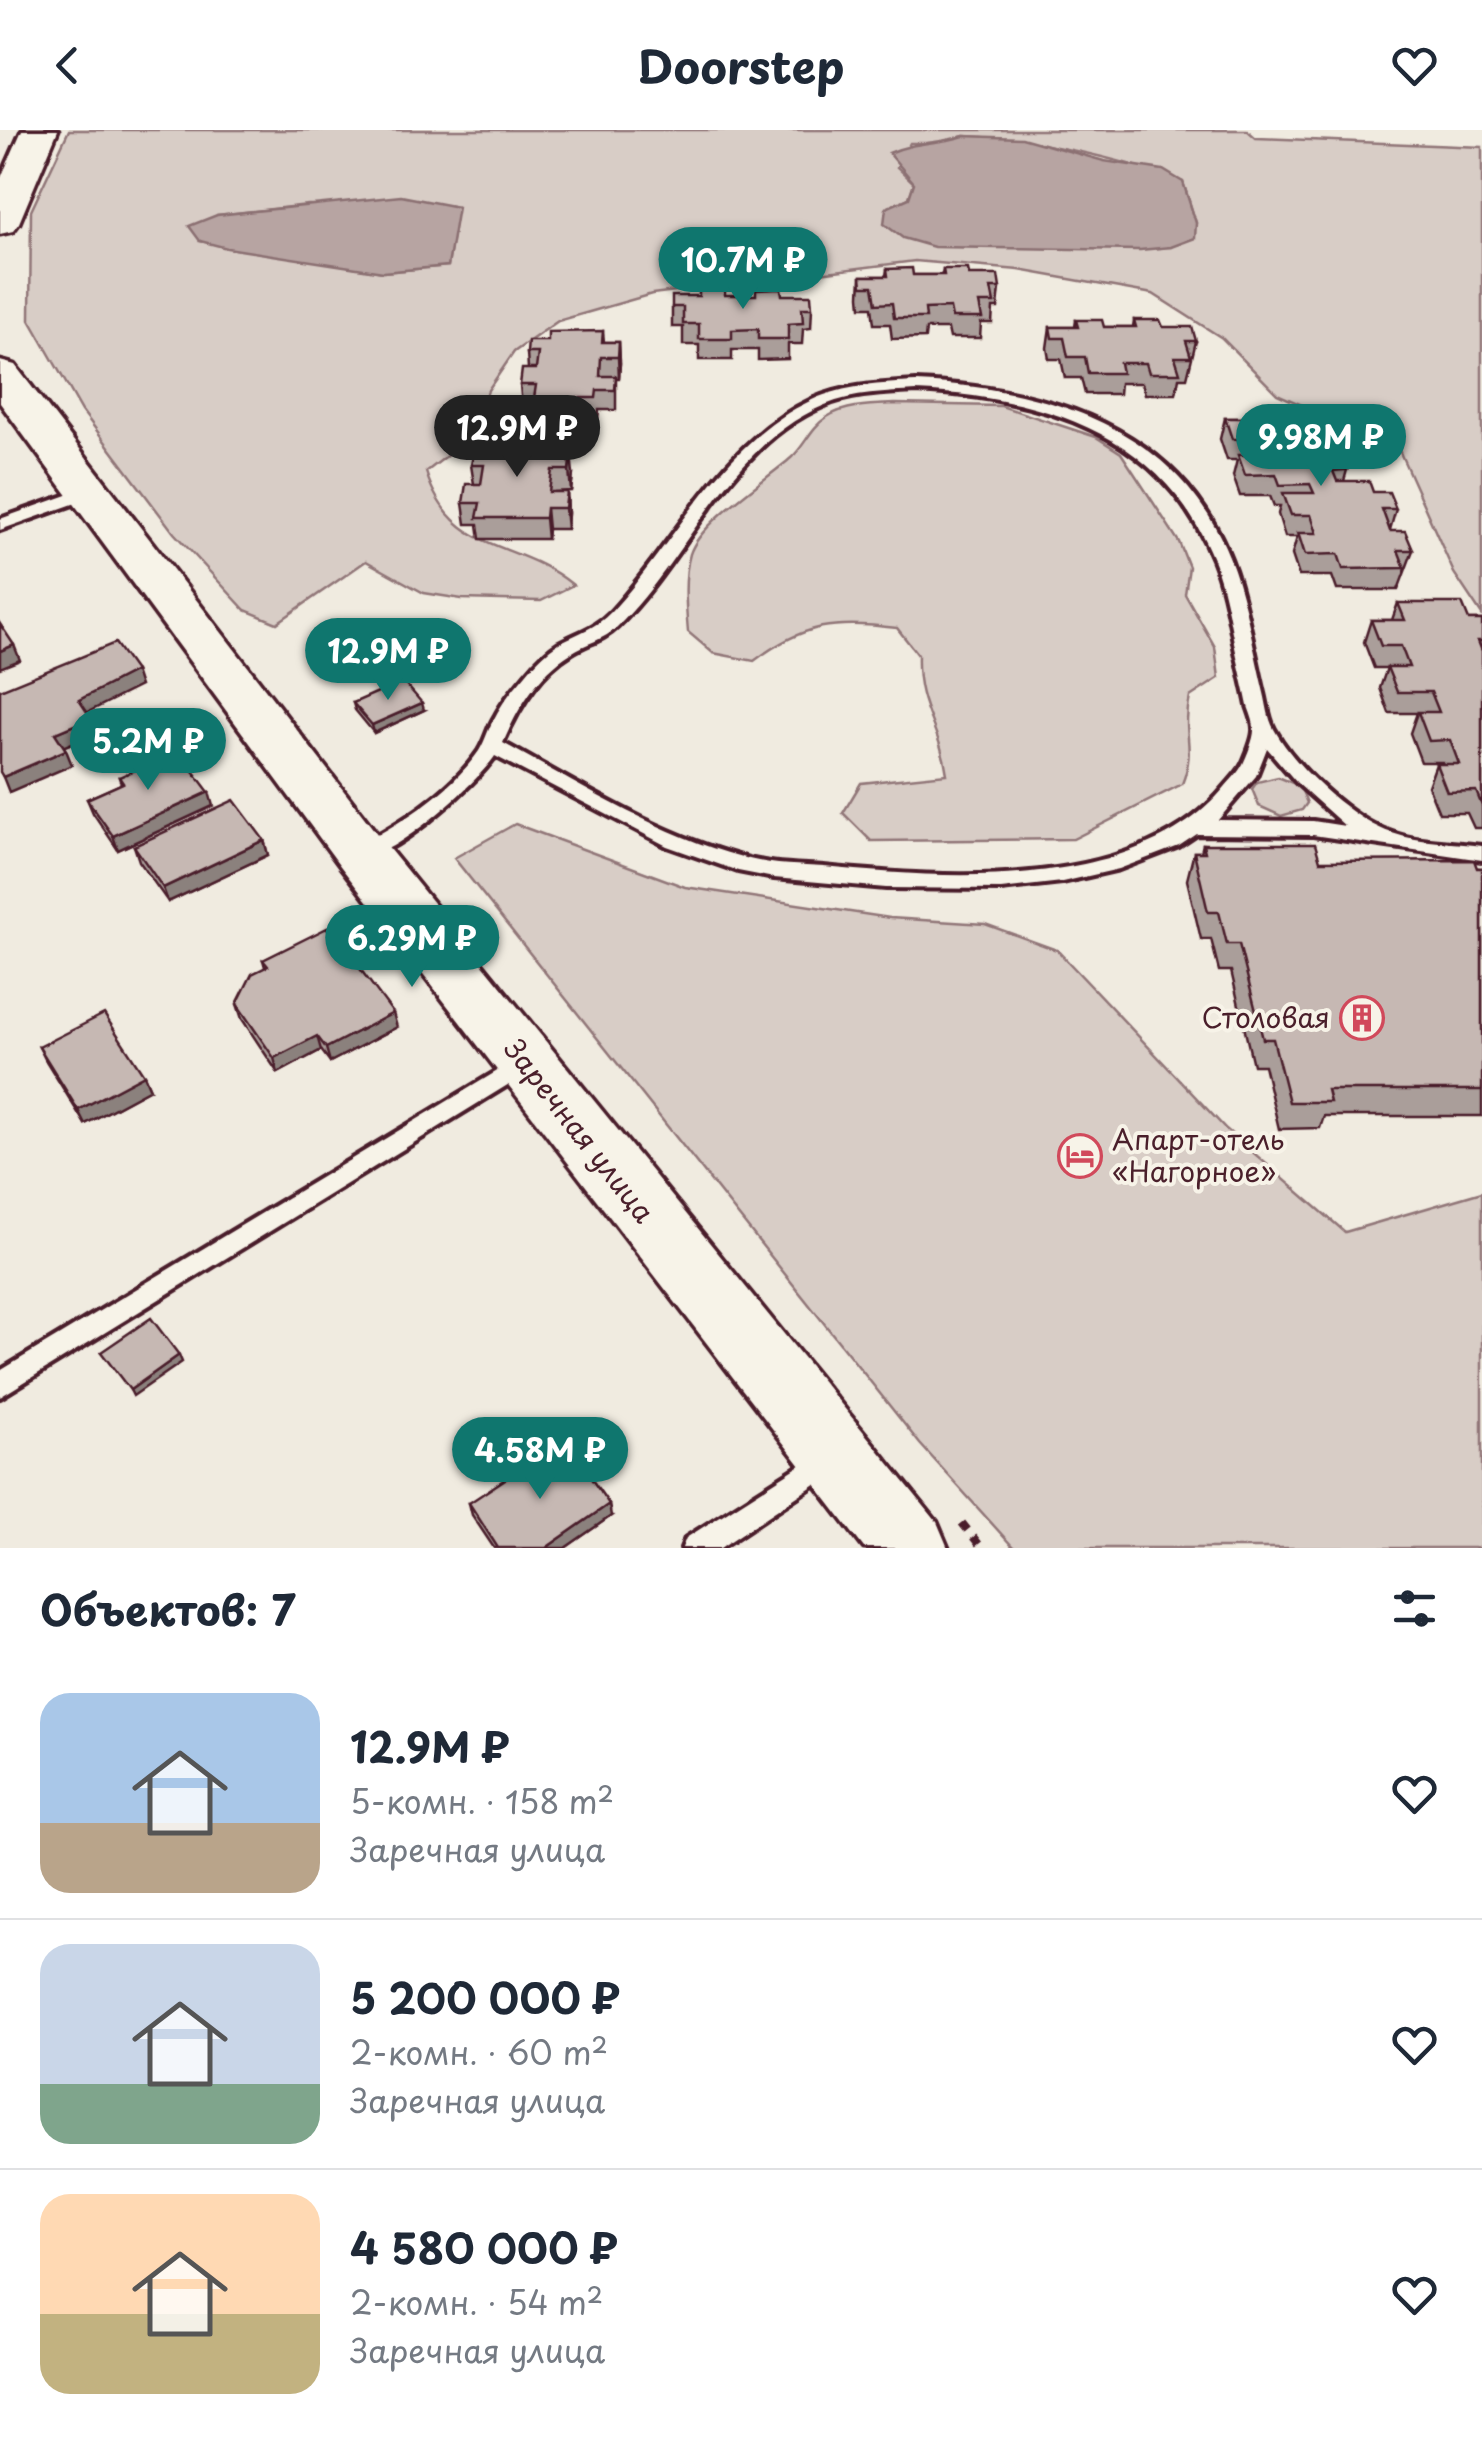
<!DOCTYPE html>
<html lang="ru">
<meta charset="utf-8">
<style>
body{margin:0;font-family:"Playpen Sans",sans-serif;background:#f6f6f7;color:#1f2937;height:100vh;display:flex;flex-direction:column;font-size:38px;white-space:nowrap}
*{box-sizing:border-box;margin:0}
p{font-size:32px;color:#747a83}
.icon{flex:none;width:55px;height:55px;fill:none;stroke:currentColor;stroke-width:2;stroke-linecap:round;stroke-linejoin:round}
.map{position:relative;height:1418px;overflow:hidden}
.side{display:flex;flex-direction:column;background:#fff;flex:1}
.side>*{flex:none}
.price{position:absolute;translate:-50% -85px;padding:0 22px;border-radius:35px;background:#0f766e;color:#fff;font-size:32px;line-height:65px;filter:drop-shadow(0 2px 5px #0008)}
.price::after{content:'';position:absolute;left:50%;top:60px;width:30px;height:22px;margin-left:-15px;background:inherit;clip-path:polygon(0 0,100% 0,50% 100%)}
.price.active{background:#222;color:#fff}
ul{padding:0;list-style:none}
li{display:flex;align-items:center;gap:30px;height:250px;padding:0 40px}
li+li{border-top:2px solid #e0e1e3}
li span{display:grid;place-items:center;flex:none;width:280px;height:200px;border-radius:30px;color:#555}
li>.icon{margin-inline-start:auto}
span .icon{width:120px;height:120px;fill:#fffc;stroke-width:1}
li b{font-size:42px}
h2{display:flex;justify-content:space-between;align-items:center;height:120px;padding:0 40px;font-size:42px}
header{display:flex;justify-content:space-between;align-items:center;height:130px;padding:0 40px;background:#fff;font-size:45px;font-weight:700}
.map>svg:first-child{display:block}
.green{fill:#d8cdc6;stroke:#917678;stroke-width:2.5;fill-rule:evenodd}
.water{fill:#b7a4a2;stroke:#8b6f72;stroke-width:2.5}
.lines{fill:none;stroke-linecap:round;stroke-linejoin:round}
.lane-casing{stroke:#4a1f2b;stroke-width:8}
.secondary-casing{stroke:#4a1f2b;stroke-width:7}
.path{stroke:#4a1f2b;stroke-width:8;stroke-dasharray:9 9;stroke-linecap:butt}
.lane{fill:#f7f3e8;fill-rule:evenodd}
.secondary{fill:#f7f3e8;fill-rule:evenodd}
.wall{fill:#aa9e9a;stroke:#4a1f2b;stroke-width:2.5}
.shaded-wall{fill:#8b817d;stroke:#4a1f2b;stroke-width:2.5}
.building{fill:#c6b8b3;stroke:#4a1f2b;stroke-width:2.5}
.labels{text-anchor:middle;stroke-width:8;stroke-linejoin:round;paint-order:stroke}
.poi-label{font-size:28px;fill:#4a1f2b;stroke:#f7f3e8;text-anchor:end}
.street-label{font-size:28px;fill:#4a1f2b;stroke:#f7f3e8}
</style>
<header><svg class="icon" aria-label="back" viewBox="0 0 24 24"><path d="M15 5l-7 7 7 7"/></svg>Doorstep<svg class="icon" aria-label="heart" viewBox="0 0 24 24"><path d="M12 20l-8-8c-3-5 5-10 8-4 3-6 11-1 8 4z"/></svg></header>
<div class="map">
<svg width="1482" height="1418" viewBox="0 0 1482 1418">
<rect width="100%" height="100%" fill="#f0ebe0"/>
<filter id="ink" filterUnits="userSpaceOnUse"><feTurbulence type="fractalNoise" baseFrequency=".01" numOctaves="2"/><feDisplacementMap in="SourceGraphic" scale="20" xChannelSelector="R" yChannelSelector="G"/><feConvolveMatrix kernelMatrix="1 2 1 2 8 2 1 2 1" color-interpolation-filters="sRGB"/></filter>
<g filter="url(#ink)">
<g class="green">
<path d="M69,0H1247L1256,8L1482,17V485L1454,443L1390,300L1375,291L1340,292L1277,264L1222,208L1153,164L1019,140L915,131L652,164L558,191L514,222L488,260L475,304L426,342C452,426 517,408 573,455L541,471L462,469L424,463L366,431L277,493L245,480L174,403L82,281L30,190L31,81ZM964,6C1029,8 1121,28 1183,52L1196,93L1171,117H1036L887,78L909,68L914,53L897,37L910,13H939ZM308,75L457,77L448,136L383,142L200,111L217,85Z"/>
<path d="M895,274L1001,276L1096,307L1121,323L1179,412L1189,437L1185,464L1215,517L1219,548L1190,567C1181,606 1197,616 1182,654L1073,709L871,711L843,683L861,653L947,644C940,596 916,577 918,525L897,498C836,490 804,493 754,531L713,523L688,502C686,478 683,448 690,424C700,392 766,350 791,328C805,316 810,298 827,287C846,275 873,275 895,274Z"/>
<path d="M1278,647L1300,656L1307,673L1302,680L1281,686L1259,676L1252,659L1257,652Z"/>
<path d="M515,694L685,757L890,788L985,794L1057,820L1226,999L1345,1102L1482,1062V1418H1014L920,1314L454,728Z"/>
</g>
<g class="water">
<path d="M964,6L1022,8L1104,31L1163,40L1183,52L1196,93L1195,108L1171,117L1140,120L934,117L903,108L884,94L886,78L909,68L914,53L889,23C913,12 938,14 964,6Z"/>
<path d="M401,66L458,77L448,136L383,142L227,118L200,111L189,96L217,85Z"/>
</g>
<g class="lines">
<g class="lane-casing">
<g id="lane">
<path d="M916,252C1057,258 1194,303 1238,452C1249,489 1255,526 1264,563C1267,575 1268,588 1274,599C1294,636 1352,690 1392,703C1420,713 1453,712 1482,716V730L1313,705L1197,704L1179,716L1119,739L1062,752L1001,759L886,758L774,748L738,741L667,716L495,626C477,653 386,736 354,728L351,723L354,718C399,694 449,664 479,621C486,610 488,598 495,587C503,571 515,557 526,544C536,532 546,521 559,513C578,503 596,498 611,482C676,412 721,312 812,270C844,255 882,254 916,252ZM916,261C1041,267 1162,302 1213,429C1224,456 1229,487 1235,517C1239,536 1244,556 1248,576C1250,582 1254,591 1254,598C1255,607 1247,625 1243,634C1239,642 1231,650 1225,657C1138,763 947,749 824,737C797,735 768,735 742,727C657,704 580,655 503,613C517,580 538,543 571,523C586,513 604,510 617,497C689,427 728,315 825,275C854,263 886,263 916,261ZM1267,618L1297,653L1345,696L1313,691L1218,690L1256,646Z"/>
<path d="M87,358L95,363L93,367L0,400V389Z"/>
<path d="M524,925L532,928L535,934L532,940L0,1267V1241Z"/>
<path d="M829,1317L838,1321L842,1330L838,1339L720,1418H682L686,1408Z"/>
</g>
</g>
<g class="secondary-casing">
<g id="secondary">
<path d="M22,0H58L19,93L13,101L0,104V50Z"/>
<path d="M0,231L15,235L381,709L937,1392L948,1418H864L341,737L0,273Z"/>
</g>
</g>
<path class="path" d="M962,1393L982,1418"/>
<use href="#lane" class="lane"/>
<use href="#secondary" class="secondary"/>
</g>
<g class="wall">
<path d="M887,139L913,145H942L943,139L969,145L1000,158L998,178H993L992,193H981L980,208H950L948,199H926L925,208L892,209L890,194H874L872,177H861L860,166L861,146H886Z"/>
<path d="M782,165L812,178L811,198L803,199L802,214H788V229L758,230V220H732V230H699V215H683V197H672V177L699,166Z"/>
<path d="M1076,190L1104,197H1133L1134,190L1163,197L1196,211L1187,248H1179L1176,264H1145L1142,253H1120L1119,264H1085L1081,248H1065L1061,229H1049L1047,218L1050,197H1075Z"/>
<path d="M603,201L604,212H619L620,233L619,248H616V280H599L598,289H536L534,276H522L520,255L528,239L527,223L548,211Z"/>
<path d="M1251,278L1311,287L1333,303L1327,323L1347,340L1344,351L1373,362L1396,379L1390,400L1413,420L1398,460H1337L1332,446H1299L1292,425L1297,407H1285L1278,384L1280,376H1274L1270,366H1240L1233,346L1237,330H1227L1220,309L1225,288H1249Z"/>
<path d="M555,311L556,323L573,344L571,361L554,362H567L568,383L567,399H548L547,409H480L478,394H466L463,373L474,354L471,335L494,321Z"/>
<path d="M1398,473L1469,490H1482V698H1474L1467,683H1439L1428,656L1436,634H1443L1442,632H1421L1410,603L1417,583H1389L1380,558L1387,538H1374L1364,512L1371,490H1392Z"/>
<path d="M353,573L424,580L374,603L355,580Z"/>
<path d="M119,647L213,676L118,720L93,683L87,669L121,654Z"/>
<path d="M264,710L268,725L168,772L139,731L134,716Z"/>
<path d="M1203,714L1320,731L1482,738V986H1324L1320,998L1279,999L1264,935H1253L1231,841H1219L1211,809H1201L1187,750L1194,722H1201Z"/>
<path d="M263,830L397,897L330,932L321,920L278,943L242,889L237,874L265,837Z"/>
<path d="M39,917L144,945L150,959L85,994L46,931Z"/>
<path d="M469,1373L611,1386L565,1418H494L472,1385Z"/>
</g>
<g class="shaded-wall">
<path d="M619,212L620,233L619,248L618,227Z"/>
<path d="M571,323L573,344L571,361L569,340Z"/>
<path d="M567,362L568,383L567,399L565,378Z"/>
<path d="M546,378L548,399L547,409L545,388Z"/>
<path d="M14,515L20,530L0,538V521Z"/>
<path d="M135,541L140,556L84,584L79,570Z"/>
<path d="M422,573L424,580L374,603L372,595Z"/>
<path d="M91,588L97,603L60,618L55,603Z"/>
<path d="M66,620L72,635L9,662L3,647Z"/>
<path d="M209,662L213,676L118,720L113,706Z"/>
<path d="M264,710L268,725L168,772L163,758Z"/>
<path d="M393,883L397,897L330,932L326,918Z"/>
<path d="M317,906L321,920L278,943L274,928Z"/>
<path d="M144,945L150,959L85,994L78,980Z"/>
<path d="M179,1225L182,1232L133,1266L130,1260Z"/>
<path d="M609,1374L611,1386L565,1418H546Z"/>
</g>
<g class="building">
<path d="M912,138L913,145H944L943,139H968L969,145H998L1000,158H991L994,173H979L982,188H952L950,178L925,179L926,188H894L892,173L876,174L873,156H862L861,146H888L887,139Z"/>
<path d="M699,158H725V165H756V159L781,158L782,165H811L812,178H802L803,193L788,194V209H758V199L732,200V209H699V194H683V177H672V166H699Z"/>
<path d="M1076,190H1102L1104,197H1136L1134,190H1160L1163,197H1192L1196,211H1186L1191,227H1175L1180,243H1149L1146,233H1120L1122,243H1088L1085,227H1068L1064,208H1052L1050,197H1078Z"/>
<path d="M603,201L602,212H619L618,227H601L600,246H616L615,260H597L596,268H534L536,255H520L522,239H536L538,223H527L528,211H548V202Z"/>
<path d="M1307,277L1311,287H1326L1333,303H1319L1326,323H1340L1347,340L1333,341L1337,351H1369L1373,362H1389L1396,379H1382L1390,401H1405L1413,420H1398L1405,438L1343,439L1338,424L1305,425L1298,403H1317L1311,385H1291L1283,363H1314L1310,354L1280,355L1276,344L1245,345L1238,325H1257L1251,309H1232L1225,288H1254L1251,278Z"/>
<path d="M496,311H555L553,323H571L569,340H552L549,362H567L565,378H546L545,388H477L480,373H463L466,354H481L484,335H471L474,321H494Z"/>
<path d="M1398,473H1462L1469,490H1482V511H1478L1482,521V676L1476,661L1447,662L1436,634H1459L1450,610L1429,611L1418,582H1439L1431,562H1397L1387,537H1409L1401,516H1381L1371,490H1405Z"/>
<path d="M0,494L14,515L0,521Z"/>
<path d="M115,513L135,541L79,570L91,588L55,603L66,620L3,647L0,642V560Z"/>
<path d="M403,551L422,573L372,595L353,573Z"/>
<path d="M178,621L209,662L113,706L87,669L123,653L119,647Z"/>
<path d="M234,670L264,710L163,758L134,716Z"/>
<path d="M1203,714H1315L1320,731L1474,730L1477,738H1482V960H1327L1330,972H1289L1273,909H1263L1239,814H1227L1219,782H1208L1194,722H1205Z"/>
<path d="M329,797L393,883L326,918L317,906L274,928L237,874L252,844L268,836L263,830Z"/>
<path d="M104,884L144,945L78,980L39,917Z"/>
<path d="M151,1188L179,1225L130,1260L101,1222Z"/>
<path d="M564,1310L609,1374L546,1418H498L469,1373Z"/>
</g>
</g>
<defs>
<g id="building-ring" transform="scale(2.25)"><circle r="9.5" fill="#f7f3e8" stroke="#d1495b" stroke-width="1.5"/><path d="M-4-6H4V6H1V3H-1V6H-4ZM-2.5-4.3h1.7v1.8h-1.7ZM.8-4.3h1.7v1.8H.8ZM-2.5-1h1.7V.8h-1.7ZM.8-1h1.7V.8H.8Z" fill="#d1495b"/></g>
<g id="hotel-ring" transform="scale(2.25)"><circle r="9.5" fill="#f7f3e8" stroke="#d1495b" stroke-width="1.5"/><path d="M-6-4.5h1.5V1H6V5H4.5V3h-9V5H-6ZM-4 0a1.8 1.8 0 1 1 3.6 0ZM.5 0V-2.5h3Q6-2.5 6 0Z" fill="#d1495b"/></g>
</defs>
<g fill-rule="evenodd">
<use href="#building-ring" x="1362" y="888"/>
<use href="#hotel-ring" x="1080" y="1026"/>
</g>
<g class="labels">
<g class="poi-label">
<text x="1330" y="898">Столовая</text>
<text x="1112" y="1020" text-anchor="start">Апарт-отель<tspan x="1112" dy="32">«Нагорное»</tspan></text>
</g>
<g class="street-label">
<text transform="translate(579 1001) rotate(52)" y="10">Заречная улица</text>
</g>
</g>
</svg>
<b class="price" style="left:743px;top:182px">10.7M ₽</b>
<b class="price active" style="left:517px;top:350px">12.9M ₽</b>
<b class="price" style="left:1321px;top:359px">9.98M ₽</b>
<b class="price" style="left:388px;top:573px">12.9M ₽</b>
<b class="price" style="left:148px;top:663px">5.2M ₽</b>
<b class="price" style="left:412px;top:860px">6.29M ₽</b>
<b class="price" style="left:540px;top:1372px">4.58M ₽</b>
</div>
<section class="side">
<h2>Объектов: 7<svg class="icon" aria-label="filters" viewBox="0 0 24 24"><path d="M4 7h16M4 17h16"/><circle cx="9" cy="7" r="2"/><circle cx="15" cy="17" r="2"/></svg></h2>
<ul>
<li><span style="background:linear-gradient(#a9c7e8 65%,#b9a48a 0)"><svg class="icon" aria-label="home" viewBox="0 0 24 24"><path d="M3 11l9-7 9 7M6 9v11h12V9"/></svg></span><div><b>12.9M ₽</b><p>5-комн. · 158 m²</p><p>Заречная улица</p></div><svg class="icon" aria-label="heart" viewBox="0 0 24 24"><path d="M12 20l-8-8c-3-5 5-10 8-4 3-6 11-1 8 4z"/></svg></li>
<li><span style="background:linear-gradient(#c9d6e8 70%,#7fa58c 0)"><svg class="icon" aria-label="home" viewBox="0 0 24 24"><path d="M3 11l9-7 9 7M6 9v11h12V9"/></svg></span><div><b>5 200 000 ₽</b><p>2-комн. · 60 m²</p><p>Заречная улица</p></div><svg class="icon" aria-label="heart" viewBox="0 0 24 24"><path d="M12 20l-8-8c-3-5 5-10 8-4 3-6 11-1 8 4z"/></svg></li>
<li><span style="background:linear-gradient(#ffd9b3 60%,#c2b280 0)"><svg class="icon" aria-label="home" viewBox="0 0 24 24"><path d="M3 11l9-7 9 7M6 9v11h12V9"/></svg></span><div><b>4 580 000 ₽</b><p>2-комн. · 54 m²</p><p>Заречная улица</p></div><svg class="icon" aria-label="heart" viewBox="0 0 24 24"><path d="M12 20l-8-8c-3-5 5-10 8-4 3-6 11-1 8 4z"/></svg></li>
</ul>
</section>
